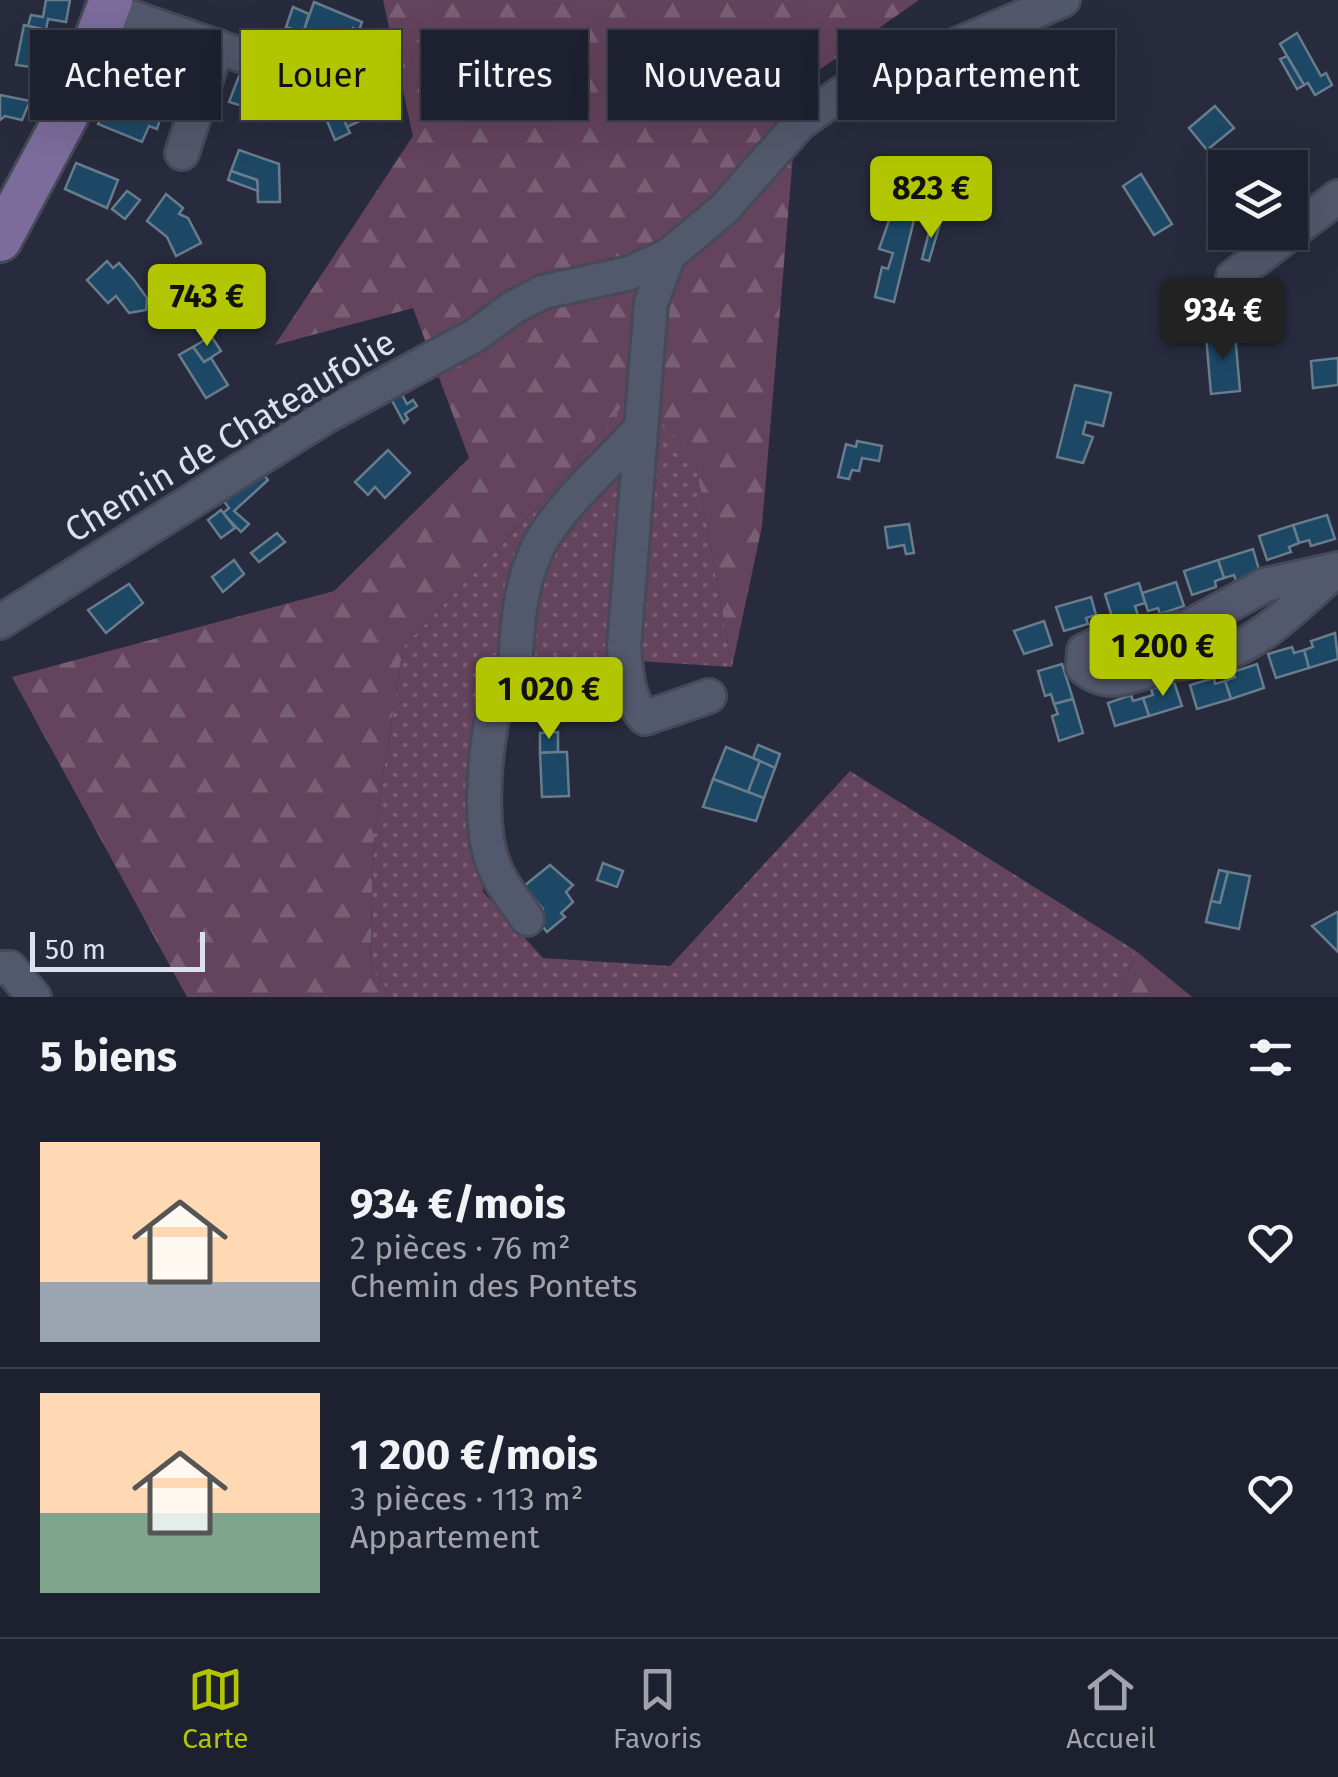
<!DOCTYPE html>
<html lang="fr">
<meta charset="utf-8">
<style>
body{margin:0;font-family:"Fira Sans",sans-serif;background:#2a2d3a;color:#f1f3f6;height:100vh;display:flex;flex-direction:column;font-size:38px;white-space:nowrap}
*{box-sizing:border-box;margin:0}
p{font-size:32px;color:#a0a3aa}
.icon{flex:none;width:55px;height:55px;fill:none;stroke:currentColor;stroke-width:2;stroke-linecap:round;stroke-linejoin:round}
.map{position:relative;height:997px;overflow:hidden}
.sheet{display:flex;flex-direction:column;background:#1d202e;flex:1}
.sheet>*{flex:none}
.top-card{position:absolute;left:30px;top:30px;width:1280px;height:90px;display:flex;gap:20px}
.controls{position:absolute;left:1208px;top:150px;display:grid;gap:20px}
.controls a{display:grid;place-items:center;width:100px;height:100px;border-radius:0px;background:#1d202e;box-shadow:0 10px 40px #0002,0 0 0 2px #3b3e4a;font-size:50px}
.scale{position:absolute;left:30px;bottom:25px;width:175px;box-sizing:border-box;padding-left:10px;border:5px solid #dde1ed;border-top:0;font-size:28px;line-height:35px;white-space:nowrap;color:#dde1ed;-webkit-text-stroke:8px #272b3d;paint-order:stroke}
.price{position:absolute;translate:-50% -85px;padding:0 22px;border-radius:10px;background:#b1c500;color:#111;font-size:32px;line-height:65px;filter:drop-shadow(0 2px 5px #0008)}
.price::after{content:'';position:absolute;left:50%;top:60px;width:30px;height:22px;margin-left:-15px;background:inherit;clip-path:polygon(0 0,100% 0,50% 100%)}
.price.current{background:#222;color:#fff}
ul{padding:0;list-style:none}
li{display:flex;align-items:center;gap:30px;height:250px;padding:0 40px}
li+li{border-top:2px solid #3b3e4a}
li span{display:grid;place-items:center;flex:none;width:280px;height:200px;border-radius:0px;color:#555}
li>.icon{margin-inline-start:auto}
span .icon{width:120px;height:120px;fill:#fffc;stroke-width:1}
li b{font-size:42px}
h2{display:flex;justify-content:space-between;align-items:center;height:120px;padding:0 40px;font-size:42px}
.pill{padding:0 35px;border-radius:0px;background:#1d202e;box-shadow:0 10px 40px #0002,0 0 0 2px #3b3e4a;font-size:35px;line-height:90px}
.pill.current{background:#b1c500;color:#111}
.tabs{display:flex;justify-content:space-around;align-items:center;height:140px;border-top:2px solid #3b3e4a;background:#1d202e;font-size:28px;color:#a0a3aa}
.tabs a{display:grid;justify-items:center;gap:5px}
.tabs .current{color:#b1c500}
.map>svg:first-child{display:block}
.grass{fill:url(#grass-dots)}
.forest{fill:url(#forest-firs)}
.building{fill:#1c4866;stroke:#687c8c;stroke-width:2.5}
.lines{fill:none;stroke-linecap:round;stroke-linejoin:round}
.minor-casing{stroke:#454958;stroke-width:38}
.major-casing{stroke:#454958;stroke-width:48}
.minor{stroke:#53596d;stroke-width:32}
.major{stroke:#7c6c9c;stroke-width:42}
.labels{text-anchor:middle;stroke-width:8;stroke-linejoin:round;paint-order:stroke}
.street-label{font-size:35px;fill:#dde1ed;stroke:#272b3d}
</style>
<div class="map">
<svg width="1338" height="997" viewBox="0 0 1338 997">
<defs>
<pattern id="grass-dots" width="8" height="8" patternUnits="userSpaceOnUse" patternTransform="scale(2.5)"><rect width="8" height="8" fill="#64435c"/><path d="M2 2h.1M6 6h.1" fill="none" stroke="#7a5e74" stroke-width="1.8" stroke-linecap="round"/></pattern>
<pattern id="forest-firs" width="22" height="20" patternUnits="userSpaceOnUse" patternTransform="scale(2.5)"><rect width="22" height="20" fill="#64435c"/><path d="M5 1l3.5 6h-7zM16 11l3.5 6h-7z" fill="#7a5e74"/></pattern>
</defs>
<rect width="100%" height="100%" fill="#272b3d"/>
<path class="grass" d="M634,392L695,458L732,667L622,660L485,696L483,892L543,958L670,966L850,771L1136,951L1119,997H393L370,967L374,835L403,647L553,490Z"/>
<g class="forest">
<path d="M383,0H919L799,84L762,526L732,667L695,459L634,392L553,490L403,647L374,835L370,967L393,997H187L12,677L334,591L469,458L413,308L275,345L413,136Z"/>
<path d="M1136,951L1192,997H1119Z"/>
</g>
<g class="building">
<path d="M46,0H70L66,22L48,19L46,30L28,26L31,15L43,17Z"/>
<path d="M314,2L362,22L359,31L353,28L348,44L303,33Z"/>
<path d="M293,7L309,14L303,33L286,27Z"/>
<path d="M24,25L46,30L39,68L16,65Z"/>
<path d="M131,27L154,36L151,43L167,49L169,41L180,45L167,82L141,73L146,58L123,51Z"/>
<path d="M1297,33L1321,76L1326,73L1332,85L1315,95L1308,83L1304,85L1280,44Z"/>
<path d="M1287,56L1304,85L1297,89L1280,59Z"/>
<path d="M322,74L351,84L358,100L370,95L375,106L364,112L366,118L347,127L335,100L314,93Z"/>
<path d="M239,76L272,88L274,83L283,87L273,115L229,102Z"/>
<path d="M283,87L299,92L290,116L275,110Z"/>
<path d="M0,95L30,101L22,120L5,116L0,120Z"/>
<path d="M109,95L161,116L157,129L149,126L142,142L98,124Z"/>
<path d="M1215,106L1234,128L1207,150L1189,128Z"/>
<path d="M339,110L350,133L335,140L325,116Z"/>
<path d="M239,150L279,164L280,202H258L257,180L231,171Z"/>
<path d="M76,163L118,180L107,208L65,189Z"/>
<path d="M231,171L257,180L258,191L228,180Z"/>
<path d="M1141,174L1172,224L1154,235L1123,186Z"/>
<path d="M913,189L921,191L894,302L875,297L882,267L888,269L893,253L879,249L899,192L911,195Z"/>
<path d="M127,191L140,200L125,219L112,209Z"/>
<path d="M166,194L183,208L179,214L188,218L201,243L176,256L167,237L147,221Z"/>
<path d="M932,221L940,224L929,261L922,259Z"/>
<path d="M107,261L113,268L119,263L134,280L147,298L146,310L129,313L116,296L108,303L87,280Z"/>
<path d="M1219,329L1220,335L1235,334L1240,391L1211,394L1206,336Z"/>
<path d="M211,336L221,351L204,362L193,347Z"/>
<path d="M193,347L204,362L211,358L228,385L206,398L179,355Z"/>
<path d="M1338,358V385L1313,388L1311,361Z"/>
<path d="M1075,385L1111,393L1103,426L1086,422L1083,434L1093,437L1083,463L1057,457Z"/>
<path d="M398,387L407,404L413,400L417,406L405,414L408,419L404,423L388,393Z"/>
<path d="M857,441L882,446L879,461L862,458L859,471L852,470L849,479L838,477L846,444L856,447Z"/>
<path d="M388,450L410,473L385,498L375,487L368,495L355,482Z"/>
<path d="M260,470L268,480L234,511L249,524L241,532L223,513L229,508L223,500Z"/>
<path d="M221,510L235,528L221,538L208,520Z"/>
<path d="M1327,515L1335,539L1311,546L1309,540L1299,543L1293,525Z"/>
<path d="M909,524L914,553L906,554L904,545L888,548L885,527Z"/>
<path d="M1293,525L1299,543L1289,547L1291,552L1267,560L1259,536Z"/>
<path d="M277,533L285,542L259,562L251,553Z"/>
<path d="M1253,549L1260,573L1236,581L1234,575L1224,578L1218,560Z"/>
<path d="M234,560L244,574L223,592L212,577Z"/>
<path d="M1218,560L1224,578L1215,581L1216,587L1192,595L1184,571Z"/>
<path d="M1176,582L1184,606L1160,614L1158,608L1148,611L1142,593Z"/>
<path d="M1139,583L1145,603L1135,606L1139,618L1114,623L1105,594Z"/>
<path d="M129,584L143,603L106,633L88,610Z"/>
<path d="M1091,597L1096,615L1086,618L1088,624L1064,631L1056,607Z"/>
<path d="M1044,621L1052,645L1024,654L1014,631Z"/>
<path d="M1335,633L1338,659L1309,668L1304,650L1313,647L1311,641Z"/>
<path d="M1292,647L1294,653L1304,650L1309,668L1276,678L1268,654Z"/>
<path d="M1062,664L1073,699L1054,704L1051,694L1045,696L1038,671Z"/>
<path d="M1257,664L1264,688L1231,699L1225,681L1235,677L1233,672Z"/>
<path d="M1214,678L1215,684L1225,681L1231,699L1197,709L1190,685Z"/>
<path d="M1174,682L1182,706L1149,716L1143,698L1153,695L1151,689Z"/>
<path d="M1131,695L1133,701L1143,698L1149,716L1115,726L1108,703Z"/>
<path d="M1073,699L1083,733L1059,741L1052,716L1058,714L1054,704Z"/>
<path d="M558,732V752L540,753V733Z"/>
<path d="M758,745L780,754L775,768L753,758Z"/>
<path d="M726,747L760,761L748,792L713,779Z"/>
<path d="M558,752H567L569,796L542,797L540,753Z"/>
<path d="M760,761L775,768L764,798L748,792Z"/>
<path d="M713,779L764,798L756,821L703,807Z"/>
<path d="M603,863L623,871L617,887L597,880Z"/>
<path d="M550,865L573,885L566,892L573,902L561,913L565,917L547,932L534,916L543,909L524,886Z"/>
<path d="M1219,870L1228,872L1220,903L1211,901Z"/>
<path d="M1228,872L1250,876L1239,929L1206,922L1211,901L1220,903Z"/>
<path d="M1337,912L1338,913V952L1312,926Z"/>
</g>
<g class="lines">
<g class="minor-casing">
<g id="minor">
<path d="M108,9L298,75"/>
<path d="M182,153L217,46"/>
<path d="M669,255L651,303L624,647C627,674 626,697 645,718L709,696"/>
<path d="M1233,277L1338,197"/>
<path d="M1338,569C1302,599 1264,642 1218,656C1200,662 1181,661 1163,666C1134,674 1109,690 1083,667L1084,651L1109,639L1187,628L1265,585Z"/>
<path d="M0,622L328,415L476,335L512,308L543,292L630,273L669,255L724,209L800,123L842,93L1063,0"/>
<path d="M507,670C486,713 475,821 494,866C501,885 516,902 527,919"/>
<path d="M514,703C516,650 515,585 543,538C567,499 609,463 640,429"/>
<path d="M0,968H10L34,997"/>
</g>
</g>
<g class="major-casing">
<path id="major" d="M0,240L66,117L111,0"/>
</g>
<use href="#minor" class="minor"/>
<use href="#major" class="major"/>
</g>
<g class="labels">
<g class="street-label">
<text transform="translate(230 436) rotate(-31)" y="12">Chemin de Chateaufolie</text>
</g>
</g>
</svg>
<div class="controls">
<a><svg class="icon" aria-label="layers" viewBox="0 0 24 24"><path d="M12 4l9 5-9 5-9-5zM3 14l9 5 9-5"/></svg></a>
</div>
<div class="scale">50 m</div>
<b class="price" style="left:931px;top:241px">823 €</b>
<b class="price" style="left:207px;top:349px">743 €</b>
<b class="price current" style="left:1223px;top:363px">934 €</b>
<b class="price" style="left:1163px;top:699px">1 200 €</b>
<b class="price" style="left:549px;top:742px">1 020 €</b>
<div class="top-card">
<a class="pill">Acheter</a>
<a class="pill current">Louer</a>
<a class="pill">Filtres</a>
<a class="pill">Nouveau</a>
<a class="pill">Appartement</a>
</div>
</div>
<section class="sheet">
<h2>5 biens<svg class="icon" aria-label="filters" viewBox="0 0 24 24"><path d="M4 7h16M4 17h16"/><circle cx="9" cy="7" r="2"/><circle cx="15" cy="17" r="2"/></svg></h2>
<ul>
<li><span style="background:linear-gradient(#ffd9b3 70%,#9aa5b1 0)"><svg class="icon" aria-label="home" viewBox="0 0 24 24"><path d="M3 11l9-7 9 7M6 9v11h12V9"/></svg></span><div><b>934 €/mois</b><p>2 pièces · 76 m²</p><p>Chemin des Pontets</p></div><svg class="icon" aria-label="heart" viewBox="0 0 24 24"><path d="M12 20l-8-8c-3-5 5-10 8-4 3-6 11-1 8 4z"/></svg></li>
<li><span style="background:linear-gradient(#ffd9b3 60%,#7fa58c 0)"><svg class="icon" aria-label="home" viewBox="0 0 24 24"><path d="M3 11l9-7 9 7M6 9v11h12V9"/></svg></span><div><b>1 200 €/mois</b><p>3 pièces · 113 m²</p><p>Appartement</p></div><svg class="icon" aria-label="heart" viewBox="0 0 24 24"><path d="M12 20l-8-8c-3-5 5-10 8-4 3-6 11-1 8 4z"/></svg></li>
</ul>
</section>
<nav class="tabs">
<a class="current"><svg class="icon" aria-label="map" viewBox="0 0 24 24"><path d="M3 6l6-2 6 2 6-2v14l-6 2-6-2-6 2zM9 4v14M15 6v14"/></svg>Carte</a>
<a><svg class="icon" aria-label="saved" viewBox="0 0 24 24"><path d="M7 4h10v16l-5-4-5 4z"/></svg>Favoris</a>
<a><svg class="icon" aria-label="home" viewBox="0 0 24 24"><path d="M3 11l9-7 9 7M6 9v11h12V9"/></svg>Accueil</a>
</nav>
